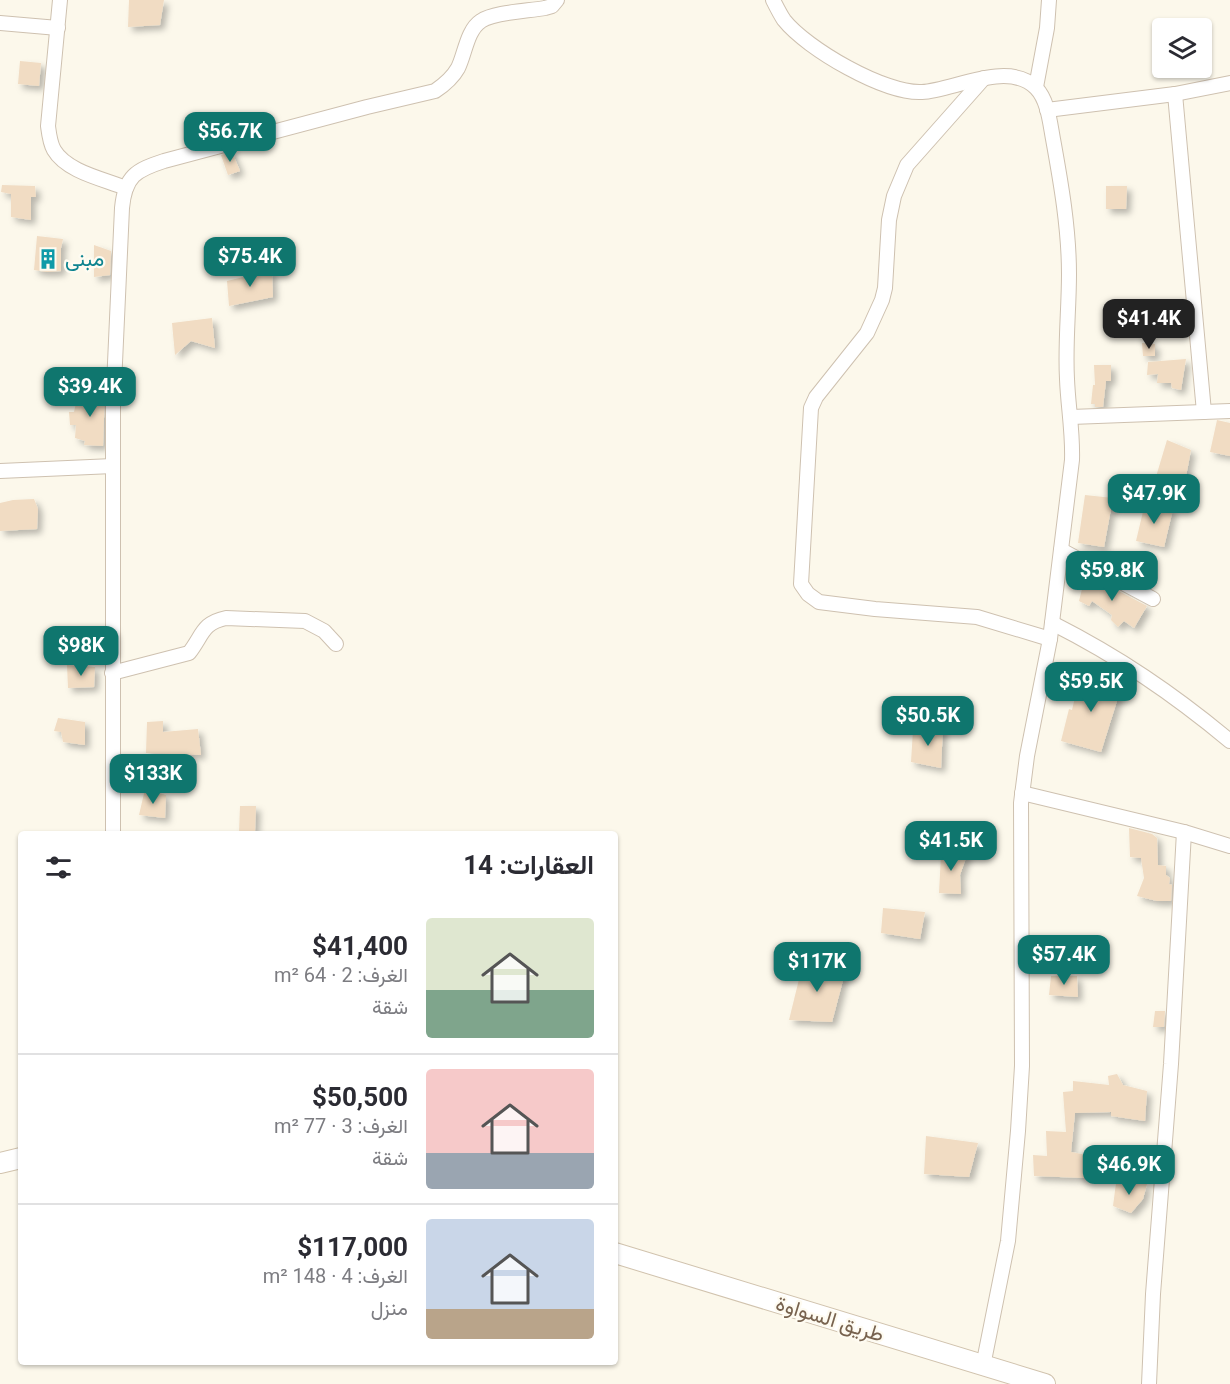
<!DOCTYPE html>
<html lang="ar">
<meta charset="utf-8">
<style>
body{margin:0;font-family:Roboto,Vazirmatn,sans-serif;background:#f7f7f7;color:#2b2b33;direction:rtl;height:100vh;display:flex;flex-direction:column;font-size:22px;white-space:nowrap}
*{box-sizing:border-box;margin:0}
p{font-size:20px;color:#7c7c81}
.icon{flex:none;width:33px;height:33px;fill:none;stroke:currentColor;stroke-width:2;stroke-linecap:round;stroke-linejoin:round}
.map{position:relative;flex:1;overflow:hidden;direction:ltr}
.panel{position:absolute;left:18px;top:831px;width:600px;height:534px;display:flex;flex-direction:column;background:#fff;border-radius:6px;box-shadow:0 2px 4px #0004;direction:rtl}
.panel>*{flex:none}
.buttons{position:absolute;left:1152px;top:18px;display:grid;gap:12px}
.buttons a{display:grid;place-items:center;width:60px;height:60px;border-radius:6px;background:#fff;box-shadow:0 2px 4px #0004;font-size:30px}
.price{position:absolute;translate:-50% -51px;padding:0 14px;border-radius:12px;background:#0f766e;color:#fff;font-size:20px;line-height:39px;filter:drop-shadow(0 2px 3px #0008)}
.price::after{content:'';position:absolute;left:50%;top:36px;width:18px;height:14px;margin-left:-9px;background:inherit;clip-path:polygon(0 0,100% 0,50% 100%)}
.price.selected{background:#222;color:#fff}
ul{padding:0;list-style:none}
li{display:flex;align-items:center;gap:18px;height:150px;padding:0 24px}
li+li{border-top:2px solid #e1e1e2}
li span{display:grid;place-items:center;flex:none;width:168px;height:120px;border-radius:6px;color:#555}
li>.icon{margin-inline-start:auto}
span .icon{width:72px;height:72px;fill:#fffc;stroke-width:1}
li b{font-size:26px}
h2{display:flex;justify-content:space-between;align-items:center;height:72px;padding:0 24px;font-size:26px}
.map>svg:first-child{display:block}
.building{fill:#f1dcc3;filter:url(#shadow)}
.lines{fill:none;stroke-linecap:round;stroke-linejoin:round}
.street-casing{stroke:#cec1b0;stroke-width:16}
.secondary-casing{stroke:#d1c3ae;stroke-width:22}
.street{stroke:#fff;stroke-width:14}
.secondary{stroke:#fff;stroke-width:20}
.labels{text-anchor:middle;stroke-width:4.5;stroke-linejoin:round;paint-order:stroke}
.culture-label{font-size:21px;fill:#0d838f;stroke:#fefbf1;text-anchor:start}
.street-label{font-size:21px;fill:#77624e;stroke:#fefbf1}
</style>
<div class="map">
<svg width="1230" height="1384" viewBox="0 0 1230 1384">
<defs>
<filter id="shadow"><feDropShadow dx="4.5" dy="4.5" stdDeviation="3" flood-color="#0004"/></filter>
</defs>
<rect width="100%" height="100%" fill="#fcf8eb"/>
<g class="building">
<path d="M129,0H164L160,25L128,27Z"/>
<path d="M20,61L41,63L39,86L18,84Z"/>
<path d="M232,152L240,171L228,175L221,155Z"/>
<path d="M2,185L35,186L36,197H31V220L11,217V194L1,192Z"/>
<path d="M1106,186H1127L1126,209H1106Z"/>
<path d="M37,236L63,239L61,248V271L47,272L34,270Z"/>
<path d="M94,245L111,251L110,275L94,277Z"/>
<path d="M272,270L273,297L229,306L227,281Z"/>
<path d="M212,318L215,348L191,341L175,355L172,323Z"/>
<path d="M1142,343L1155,344V356H1143Z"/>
<path d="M1186,359L1181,390L1172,388L1171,383H1157L1158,374L1147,375L1148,362Z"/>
<path d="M1094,365H1111V381H1106L1103,407H1095V404H1091L1093,385H1095Z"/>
<path d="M94,390H105L103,446L84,445L85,441L75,438L76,425H70L69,412H74L78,394L92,393Z"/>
<path d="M1217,420L1230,423V456L1210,452Z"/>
<path d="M1167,440L1191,450L1184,487L1155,480Z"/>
<path d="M1085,495L1113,498L1104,547L1078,543Z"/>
<path d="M34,499L38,509L37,529L0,531V503L13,500Z"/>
<path d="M1145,503L1173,509L1164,547L1136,541Z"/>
<path d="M1085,577L1094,578L1147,606L1134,628L1124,621L1118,627L1111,620L1112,615L1092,601L1089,606L1079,601Z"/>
<path d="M67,665L95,667L94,687L68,688Z"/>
<path d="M1081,672L1122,685L1101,752L1061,741L1069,709L1072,710Z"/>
<path d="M58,718L85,722V745L63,742L61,732L54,731Z"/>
<path d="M163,721V732L198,729L201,755L146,753L147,722Z"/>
<path d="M943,726L941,768L911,762L913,730Z"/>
<path d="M145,789L166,795L165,818L139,815Z"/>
<path d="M240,806H256L255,831L239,833Z"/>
<path d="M1129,828L1152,834L1157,838L1158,865L1166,866V875L1170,878L1169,884L1172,885L1171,901H1157L1137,896L1144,878L1141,858L1130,857Z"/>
<path d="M968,852L960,875L961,894L939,893L941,854Z"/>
<path d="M883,908L925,912L920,939L881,933Z"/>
<path d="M803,963L846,969L832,1022L789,1020Z"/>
<path d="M1051,976H1077L1078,997L1049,995Z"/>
<path d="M1155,1011H1165L1164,1027H1153Z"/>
<path d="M1117,1074L1123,1085L1147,1091L1145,1121L1111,1116V1112L1075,1113L1071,1152L1087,1155L1085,1178L1034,1176L1033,1155L1047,1156L1046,1131L1066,1132L1063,1092L1073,1091V1081L1109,1085L1108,1076Z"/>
<path d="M926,1136L978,1143L969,1177L924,1174Z"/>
<path d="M1116,1183L1147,1184L1143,1199L1131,1213L1113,1206Z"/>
</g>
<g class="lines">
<g class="street-casing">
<g id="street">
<path d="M60,0L48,126C49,134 50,143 54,150C67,172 104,179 126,188"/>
<path d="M773,0C776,6 780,14 784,20C807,49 885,94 922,92C954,90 1009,60 1036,88C1048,100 1050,123 1053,139C1061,183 1069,229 1069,274C1069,309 1065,344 1067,379C1068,406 1073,432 1072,460L1050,639L1027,756L1021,803L1022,1066L1018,1131L1008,1241L983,1366"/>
<path d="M0,23L58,28"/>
<path d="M984,78L907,165L894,196L889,220L885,288L882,300L867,333L816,397L811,408L801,584L808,594L819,602L875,609L977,617L1050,639"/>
<path d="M1036,87L1047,28L1049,0"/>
<path d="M1175,94L1204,412"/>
<path d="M1047,110L1175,94L1230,83"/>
<path d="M1071,417L1230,411"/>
<path d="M0,471L113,466"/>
<path d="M1061,550L1153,599"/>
<path d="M1052,623C1119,657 1172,693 1230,741"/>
<path d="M112,673L189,653C203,635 202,623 226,618L305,621L324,631L336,644"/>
<path d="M1022,793L1184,832L1230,846"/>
<path d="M113,834V407L122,208C125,176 136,170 164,161L367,107L435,91C444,85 453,77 458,68C465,54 467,30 481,21C494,12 529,11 545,8L552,6L557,0"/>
<path d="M1149,1384L1153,1294L1171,1064L1184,832"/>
</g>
</g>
<g class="secondary-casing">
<g id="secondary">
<path d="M0,1163L21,1158"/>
<path d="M615,1253L1045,1384"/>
</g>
</g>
<use href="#street" class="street"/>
<use href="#secondary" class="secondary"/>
</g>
<defs>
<g id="building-bare" transform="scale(1.62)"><path d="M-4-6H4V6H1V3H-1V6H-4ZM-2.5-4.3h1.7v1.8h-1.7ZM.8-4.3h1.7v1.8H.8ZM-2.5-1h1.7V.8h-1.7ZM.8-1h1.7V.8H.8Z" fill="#0f9aa8" stroke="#fefbf1" stroke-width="2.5" paint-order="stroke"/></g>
</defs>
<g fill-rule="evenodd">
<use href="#building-bare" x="48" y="259"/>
</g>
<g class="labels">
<g class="culture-label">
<text x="65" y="266">مبنى</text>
</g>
<g class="street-label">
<text transform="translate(830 1319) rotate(17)" y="7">طريق السواوة</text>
</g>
</g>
</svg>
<div class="buttons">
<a><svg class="icon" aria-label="layers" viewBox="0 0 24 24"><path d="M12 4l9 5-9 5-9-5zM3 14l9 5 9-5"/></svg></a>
</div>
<b class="price" style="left:230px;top:163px">$56.7K</b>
<b class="price" style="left:250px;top:288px">$75.4K</b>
<b class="price selected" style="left:1149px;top:350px">$41.4K</b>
<b class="price" style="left:90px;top:418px">$39.4K</b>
<b class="price" style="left:1154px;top:525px">$47.9K</b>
<b class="price" style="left:1112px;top:602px">$59.8K</b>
<b class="price" style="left:81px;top:677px">$98K</b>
<b class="price" style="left:1091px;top:713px">$59.5K</b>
<b class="price" style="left:928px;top:747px">$50.5K</b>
<b class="price" style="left:153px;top:805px">$133K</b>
<b class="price" style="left:951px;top:872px">$41.5K</b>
<b class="price" style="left:1064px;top:986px">$57.4K</b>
<b class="price" style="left:817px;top:993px">$117K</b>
<b class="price" style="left:1129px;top:1196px">$46.9K</b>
<section class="panel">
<h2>العقارات: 14<svg class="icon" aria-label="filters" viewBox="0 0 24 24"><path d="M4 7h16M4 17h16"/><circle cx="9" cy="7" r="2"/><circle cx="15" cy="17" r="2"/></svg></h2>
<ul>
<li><span style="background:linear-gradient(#dfe7d0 60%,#7fa58c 0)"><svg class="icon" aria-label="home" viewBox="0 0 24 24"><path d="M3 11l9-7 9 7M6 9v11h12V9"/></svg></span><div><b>$41,400</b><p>الغرف: 2 · 64 m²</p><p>شقة</p></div></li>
<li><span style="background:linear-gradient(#f6c9c9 70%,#9aa5b1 0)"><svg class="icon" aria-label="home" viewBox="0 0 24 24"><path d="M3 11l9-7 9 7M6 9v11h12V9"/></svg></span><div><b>$50,500</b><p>الغرف: 3 · 77 m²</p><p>شقة</p></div></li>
<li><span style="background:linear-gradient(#c9d6e8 75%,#b9a48a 0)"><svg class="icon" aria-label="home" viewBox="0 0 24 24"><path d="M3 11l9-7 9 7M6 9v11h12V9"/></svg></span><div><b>$117,000</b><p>الغرف: 4 · 148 m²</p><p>منزل</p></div></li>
</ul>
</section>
</div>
